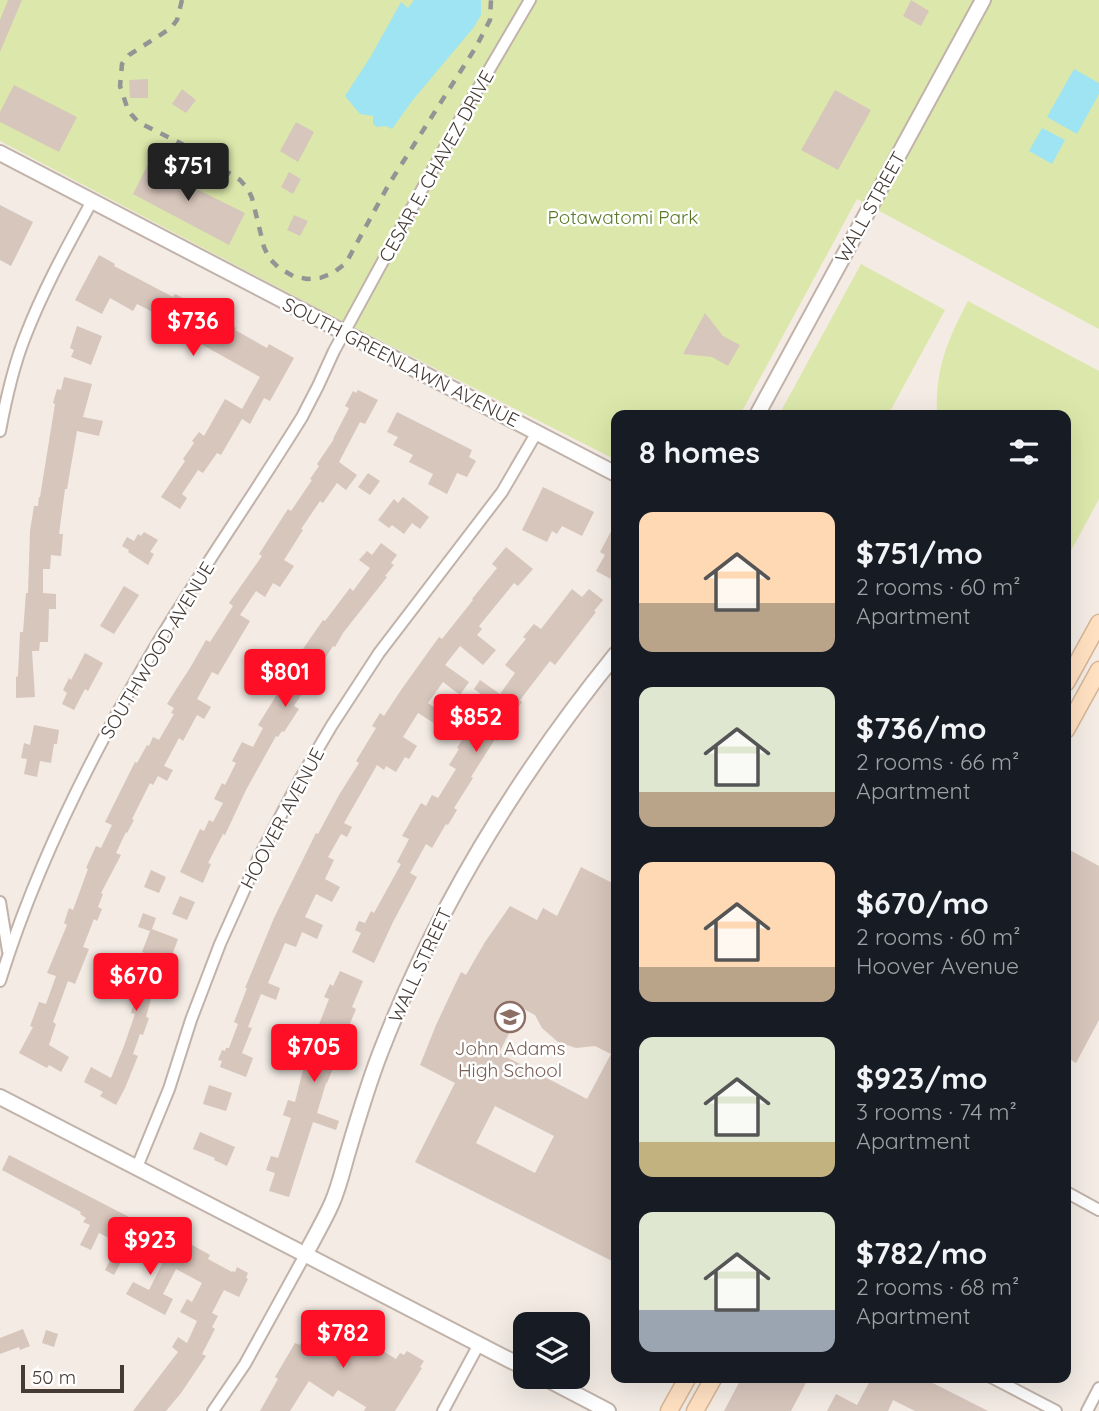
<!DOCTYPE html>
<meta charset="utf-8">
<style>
body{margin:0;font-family:Quicksand,sans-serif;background:#20242c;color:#f1f3f6;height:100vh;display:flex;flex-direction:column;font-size:26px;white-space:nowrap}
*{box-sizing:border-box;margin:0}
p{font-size:23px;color:#9ea1a6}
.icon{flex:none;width:38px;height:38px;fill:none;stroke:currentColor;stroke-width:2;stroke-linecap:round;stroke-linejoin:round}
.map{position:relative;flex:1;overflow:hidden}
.sheet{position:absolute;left:611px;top:410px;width:460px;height:973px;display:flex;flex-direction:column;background:#171b24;border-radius:14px;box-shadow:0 7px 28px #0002}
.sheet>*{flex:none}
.fabs{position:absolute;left:513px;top:1312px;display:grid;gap:14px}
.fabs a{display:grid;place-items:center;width:77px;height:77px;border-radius:14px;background:#171b24;box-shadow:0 7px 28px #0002;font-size:35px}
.scale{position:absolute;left:21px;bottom:18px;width:103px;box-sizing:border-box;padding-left:7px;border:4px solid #453a34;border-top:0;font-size:19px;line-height:24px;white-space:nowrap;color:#453a34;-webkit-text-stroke:5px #fff;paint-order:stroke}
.price{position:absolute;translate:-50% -60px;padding:0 16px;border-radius:7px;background:#ff0f26;color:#fff;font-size:23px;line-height:46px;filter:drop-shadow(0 2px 4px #0008)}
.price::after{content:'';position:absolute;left:50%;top:42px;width:21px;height:16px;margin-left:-10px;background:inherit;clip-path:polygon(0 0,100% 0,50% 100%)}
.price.on{background:#222;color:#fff}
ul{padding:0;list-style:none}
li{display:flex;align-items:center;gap:21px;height:175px;padding:0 28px}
li span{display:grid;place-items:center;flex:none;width:196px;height:140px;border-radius:14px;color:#555}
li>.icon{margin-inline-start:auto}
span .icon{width:84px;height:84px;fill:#fffc;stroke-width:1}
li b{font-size:30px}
h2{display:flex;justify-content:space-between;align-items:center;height:84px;padding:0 28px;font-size:30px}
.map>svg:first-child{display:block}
.green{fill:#dce8ab}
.water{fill:#9ee4f2}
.building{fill:#d7c6bc;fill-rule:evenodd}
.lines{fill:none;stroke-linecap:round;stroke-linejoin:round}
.minor-casing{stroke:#c1b3aa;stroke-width:14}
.tertiary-casing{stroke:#c1b3aa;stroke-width:18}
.secondary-casing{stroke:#d7b595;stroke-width:19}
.minor{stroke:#fff;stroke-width:10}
.tertiary{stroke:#fff;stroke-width:14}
.secondary{stroke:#ffe1c2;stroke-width:16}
.rail{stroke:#949494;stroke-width:4.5;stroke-dasharray:9 9;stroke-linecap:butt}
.labels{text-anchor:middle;stroke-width:5;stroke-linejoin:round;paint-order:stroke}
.street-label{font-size:19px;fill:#453a34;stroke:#fff}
.park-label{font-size:19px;fill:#597826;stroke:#fff}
.education-label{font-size:19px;fill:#785e54;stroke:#fff}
</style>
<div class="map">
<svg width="1099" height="1411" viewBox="0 0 1099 1411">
<rect width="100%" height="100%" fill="#f3ebe4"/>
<g class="green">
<path d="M0,0H1099V329L857,199L740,415H616V460L340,320L0,141Z"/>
<path d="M861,264L945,310L888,415H779Z"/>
<path d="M968,301L1099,371V499L1066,560V415H937C935,369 947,341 968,301Z"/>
</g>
<g class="water">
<path d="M414,0H481V15L474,27L412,101L392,129L386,126L377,127L373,124V116L360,114L345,96L371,56L401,2L408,8Z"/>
<path d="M1074,69L1099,83V94L1077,134L1047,117Z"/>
<path d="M1042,128L1065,140L1052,164L1029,151Z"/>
</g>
<g class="building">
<path d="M8,0H22L0,52V20Z"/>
<path d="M911,0L929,11L921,26L903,16Z"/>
<path d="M148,79V98H130L129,80Z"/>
<path d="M14,85L77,117L59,152L0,122V112Z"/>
<path d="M182,89L196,100L186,113L172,104Z"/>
<path d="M835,90L871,110L838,170L801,150Z"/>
<path d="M296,122L314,132L298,162L280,151Z"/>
<path d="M151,158L178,172L174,178L245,213L229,245L133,194Z"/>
<path d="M289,172L301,179L293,194L281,187Z"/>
<path d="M0,205L33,222L11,266L0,260Z"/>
<path d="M294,215L308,221L300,236L287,230Z"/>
<path d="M99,255L115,264L114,266L173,297L175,294L194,304L192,308L220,323L222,320L236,328L235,330L267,348L269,344L294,358L270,401L264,398L250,424L242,419L221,455L217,453L203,473L198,470L182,494L187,498L180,509L161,497L185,461L183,459L194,443L192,441L199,432L204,436L225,399L242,409L260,377L201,344L199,347L177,335L175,339L163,333L166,327L159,323L163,317L137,304L133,311L110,298L102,314L75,300Z"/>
<path d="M705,313L723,336L740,345L728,366L712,357L683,354Z"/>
<path d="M77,326L102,336L91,365L71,357L74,350L70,348Z"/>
<path d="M64,377L92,384L83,417L103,421L99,436L77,431L67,489H65L59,534H63L61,556L51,555L50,569H43V593L56,594V609H49L48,642H40L39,651H32L35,697L16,698V677L18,676L20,632H23L26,593H28L30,531L34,506H38L39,497H40L55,404L53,403L57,389L61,390Z"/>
<path d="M358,390L378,400L365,424L360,422L339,462L357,475L346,490L337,483L323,503L320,501L301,529L303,530L284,560L294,566L280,587L273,583L265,597L256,591L240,615L250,621L218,675L212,672L197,699L211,707L204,719L197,715L183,741L179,738L164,766L173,770L167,781L158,776L153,785L150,783L132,819L134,820L127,833L126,832L116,853L121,855L101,893L103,894L98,907L102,909L97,921L94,919L83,947L89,949L75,984L68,981L53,1022L56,1024L49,1045L69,1057L61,1072L49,1065L47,1068L19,1053L33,1027L30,1026L39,1002L46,1004L56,976L47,973L67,925L64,923L69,908L73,910L88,869L86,868L96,846L101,848L112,825L105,822L135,762L137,763L147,745L149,746L153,737L159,740L174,714L171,713L174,708L167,704L177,688L190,668L206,640L210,642L233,606L229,603L262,556L259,554L270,537L288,509L291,511L312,480L310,479L319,466L317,464L334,439H333L349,408L345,406L353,391L356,393Z"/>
<path d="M397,412L472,450L469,457L476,461L467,477L457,473L447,494L428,484L433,474L409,462L413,455L393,445L398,437L387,432Z"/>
<path d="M368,473L380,481L370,495L358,487Z"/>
<path d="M543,487L594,512L582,536L562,526L557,534L552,531L547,542L522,530Z"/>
<path d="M403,497L429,517L420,529L412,523L404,534L392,525L389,528L378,520L394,499L398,503Z"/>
<path d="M616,522V575L613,580L596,571L605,555L600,552Z"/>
<path d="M144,532L158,540L150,552L154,554L148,565L128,552L129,550L122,546L127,537L134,541L138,534L141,536Z"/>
<path d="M381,543L397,555L391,563L394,565L385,576L387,577L343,633L335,647L333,646L294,706L299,709L284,732L282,731L278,737L276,736L246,790L225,835L223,834L208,863L211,864L203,883L180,872L200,829L204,831L209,820L213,822L223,803L214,799L222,783L225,785L236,763L232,761L242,742L253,747L263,728L258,725L281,688L280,687L302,653L301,652L323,620L325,621L350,588L353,591L370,568L359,560L367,551L372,555Z"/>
<path d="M506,547L533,569L518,586L514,583L479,626L482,629L477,635L496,650L483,665L460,646L445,665L469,682L460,695L443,682L428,703L444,714L437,725L418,713L403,737L417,746L409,759L405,757L396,772L386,766L384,770L377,765L344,823L352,827L347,837L341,834L328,857L334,860L325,879L340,887L332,902L316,894L305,917L323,925L317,939L302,932L296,947L285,943L268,983L280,988L276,1000L261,994L248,1027L252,1028L242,1053L253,1058L246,1077L220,1067L222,1061L218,1060L222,1050L225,1051L226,1048H229L238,1024L234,1022L247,988H245L274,918L316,833L318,834L339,795L359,763L356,761L376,728L372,726L380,713L384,716L401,690L439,637L442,639L473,600L472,599L497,568L492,564Z"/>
<path d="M124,586L139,595L114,634L100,626Z"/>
<path d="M572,589L582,597L589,589L603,600L594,611L596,612L555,665L550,661L520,700L522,702L513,715L515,716L497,741L495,739L471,777L473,778L454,808L457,810L448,825L446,824L432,848L426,844L410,873L417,877L393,922L374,963L352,952L361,933L355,930L359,921L365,923L371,911L374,913L401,864L397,862L409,839L402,836L421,803L426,806L432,795L438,798L456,769L449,765L459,749L457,748L471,726L467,723L485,697L474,689L480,680L500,694L515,673L505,665L526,639L523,637L534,624L541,629Z"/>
<path d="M85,653L103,663L88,691L85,689L74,710L62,704L67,693L63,690L69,678L71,680Z"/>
<path d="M34,725L59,730L57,744H54L51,763L40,761L37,777L24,774L27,759L21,758L24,743L30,745Z"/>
<path d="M1066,848L1099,866V1020L1076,1063L1066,1057Z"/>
<path d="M581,867L616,885V1263L415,1162L455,1083L420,1065L436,1025L461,972L466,975L485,942L510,906L537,920L543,908L557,916ZM522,1008L535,1015L542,1028L558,1042L576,1048L595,1046L611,1054L587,1099L499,1053ZM495,1106L554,1136L535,1173L476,1143Z"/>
<path d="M151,870L166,877L159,893L144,887Z"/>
<path d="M180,896L195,902L187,920L172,914Z"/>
<path d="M143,913L156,918L152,929L178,939L171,958L157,953L150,974L164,979L157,997L152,995L146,1017L149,1018L143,1035L140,1034L133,1054L138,1056L125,1088L116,1105L100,1096L103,1092L84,1082L91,1067L111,1078L124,1046L135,1014L131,1013L135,1000L129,997L145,953L142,952L150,931L138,927Z"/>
<path d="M340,971L363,981L352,1007L356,1009L349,1026L344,1024L328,1066L333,1068L327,1083H326L317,1113L339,1121L336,1130L313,1122L289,1197L269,1191L275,1173L266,1170L271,1156L278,1158L291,1118L283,1115L288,1100L295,1102L302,1074L320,1027H318L329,999L324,997L330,984L333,986Z"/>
<path d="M209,1085L232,1093L226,1111L203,1104Z"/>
<path d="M200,1132L235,1147L227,1166L214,1160L215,1158L193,1149Z"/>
<path d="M9,1155L131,1218L135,1221V1223L175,1244L178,1237L210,1255L208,1259L232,1272L233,1271L235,1272L237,1267L248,1273L246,1278L248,1279L239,1297L224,1290L212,1313L218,1316L212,1327L215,1329L202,1354L206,1356L181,1393L166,1411H133L178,1352L172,1347L178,1337L187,1343L197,1321L180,1312L187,1299L192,1302L202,1283L176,1269L163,1294L173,1299L165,1315L126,1294L133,1282L149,1290L164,1260L143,1249L142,1251L130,1245L114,1275L105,1270L119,1243L99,1233L91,1250L80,1245L90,1225L83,1222L86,1218L80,1214L81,1212L2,1170Z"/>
<path d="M329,1314L344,1322L342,1326L396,1359L400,1353L404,1355L407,1351L424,1361L420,1367L422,1368L395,1411H364L366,1407L338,1390L333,1397L309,1381L290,1411H260L278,1379L275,1377L295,1343L300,1345L304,1338L306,1340L319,1317L325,1320Z"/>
<path d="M23,1329L30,1346L20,1350L19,1347L0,1354V1338Z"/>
<path d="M46,1330L58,1334L54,1347L42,1343Z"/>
<path d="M742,1377H809L791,1411H724Z"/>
<path d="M872,1377H921L988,1411H915L893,1400L888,1411H827L836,1394L857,1405Z"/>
</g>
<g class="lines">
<g class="minor-casing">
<g id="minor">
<path d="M0,431C6,399 13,367 25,337C43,290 68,245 92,201"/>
<path d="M0,902L8,951"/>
<path d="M0,981C35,868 88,761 148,659C196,577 252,498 302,417L318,386L334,351L462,116L530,0"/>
<path d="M137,1167L169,1089L191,1020L220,944L259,857L299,781L332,725L379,653L502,492L537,432"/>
<path d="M1066,1192L1099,1210"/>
<path d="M991,1377L1056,1411"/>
<path d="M213,1411L245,1364L305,1255"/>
<path d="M443,1411L479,1344"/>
<path d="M1087,1411L1099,1388"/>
</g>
</g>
<g class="tertiary-casing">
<g id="tertiary">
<path d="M0,153L616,474"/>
<path d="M757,415L983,0"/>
<path d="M0,1097L525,1368"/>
<path d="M305,1255C314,1238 324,1221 332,1203C339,1187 343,1169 348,1152C358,1118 368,1084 381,1051C437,906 519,774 616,654"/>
<path d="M543,1377L608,1411"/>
</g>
</g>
<g class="secondary-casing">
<g id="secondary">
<path d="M1066,683L1099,623"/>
<path d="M1066,730L1099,670"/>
<path d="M669,1411L688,1377"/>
<path d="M695,1411L714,1377"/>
</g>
</g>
<use href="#minor" class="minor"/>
<use href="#tertiary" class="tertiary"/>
<use href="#secondary" class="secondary"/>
<path class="rail" d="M182,0L177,20L171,28L129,55L122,64L120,86L127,107L131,114L138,122L182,144L240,180L248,189L252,198L264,247L269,258L279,268L293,276L307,279L320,278L333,273L346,263L389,184L476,47L490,20L491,0"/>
</g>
<defs>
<g id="school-ring" transform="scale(1.575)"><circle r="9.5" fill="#fff" stroke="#8d6e63" stroke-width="1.5"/><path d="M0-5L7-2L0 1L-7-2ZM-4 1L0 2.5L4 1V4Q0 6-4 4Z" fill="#8d6e63"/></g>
</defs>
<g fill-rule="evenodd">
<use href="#school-ring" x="510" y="1017"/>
</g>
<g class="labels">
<g class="street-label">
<text transform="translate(436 166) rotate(-61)" y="7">CESAR E. CHAVEZ DRIVE</text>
<text transform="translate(870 207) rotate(-61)" y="7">WALL STREET</text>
<text transform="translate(401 362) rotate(27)" y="7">SOUTH GREENLAWN AVENUE</text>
<text transform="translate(157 650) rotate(-59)" y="7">SOUTHWOOD AVENUE</text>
<text transform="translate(282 818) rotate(-62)" y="7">HOOVER AVENUE</text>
<text transform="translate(420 965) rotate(-65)" y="7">WALL STREET</text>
</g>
<g class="park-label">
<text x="623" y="224">Potawatomi Park</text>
</g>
<g class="education-label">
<text x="510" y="1055">John Adams<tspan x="510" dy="22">High School</tspan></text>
</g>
</g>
</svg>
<div class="fabs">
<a><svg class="icon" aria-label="layers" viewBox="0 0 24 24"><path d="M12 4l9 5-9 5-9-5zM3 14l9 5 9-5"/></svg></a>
</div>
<div class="scale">50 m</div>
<b class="price on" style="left:188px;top:203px">$751</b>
<b class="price" style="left:193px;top:358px">$736</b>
<b class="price" style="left:285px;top:709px">$801</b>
<b class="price" style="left:476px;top:754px">$852</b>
<b class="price" style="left:136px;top:1013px">$670</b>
<b class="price" style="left:314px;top:1084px">$705</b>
<b class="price" style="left:150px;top:1277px">$923</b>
<b class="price" style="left:343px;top:1370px">$782</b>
<section class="sheet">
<h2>8 homes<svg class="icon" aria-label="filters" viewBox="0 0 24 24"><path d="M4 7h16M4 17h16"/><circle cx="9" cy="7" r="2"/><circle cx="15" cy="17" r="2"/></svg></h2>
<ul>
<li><span style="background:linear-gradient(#ffd9b3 65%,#b9a48a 0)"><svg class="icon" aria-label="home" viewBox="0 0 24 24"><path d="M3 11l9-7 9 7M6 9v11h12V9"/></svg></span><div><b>$751/mo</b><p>2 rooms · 60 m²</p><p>Apartment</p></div></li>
<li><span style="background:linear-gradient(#dfe7d0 75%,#b9a48a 0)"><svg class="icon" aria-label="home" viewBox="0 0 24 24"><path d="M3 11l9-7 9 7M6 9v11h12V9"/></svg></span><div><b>$736/mo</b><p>2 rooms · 66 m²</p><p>Apartment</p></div></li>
<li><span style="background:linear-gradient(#ffd9b3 75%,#b9a48a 0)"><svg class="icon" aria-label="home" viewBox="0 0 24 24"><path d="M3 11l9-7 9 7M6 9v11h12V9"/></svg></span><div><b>$670/mo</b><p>2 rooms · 60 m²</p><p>Hoover Avenue</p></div></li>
<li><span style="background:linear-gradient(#dfe7d0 75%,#c2b280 0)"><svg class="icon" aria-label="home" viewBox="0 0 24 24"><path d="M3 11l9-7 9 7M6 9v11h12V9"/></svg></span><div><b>$923/mo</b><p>3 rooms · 74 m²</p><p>Apartment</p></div></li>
<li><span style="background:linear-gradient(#dfe7d0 70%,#9aa5b1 0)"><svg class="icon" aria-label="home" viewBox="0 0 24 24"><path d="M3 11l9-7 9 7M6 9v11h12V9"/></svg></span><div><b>$782/mo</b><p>2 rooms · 68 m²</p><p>Apartment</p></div></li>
</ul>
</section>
</div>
